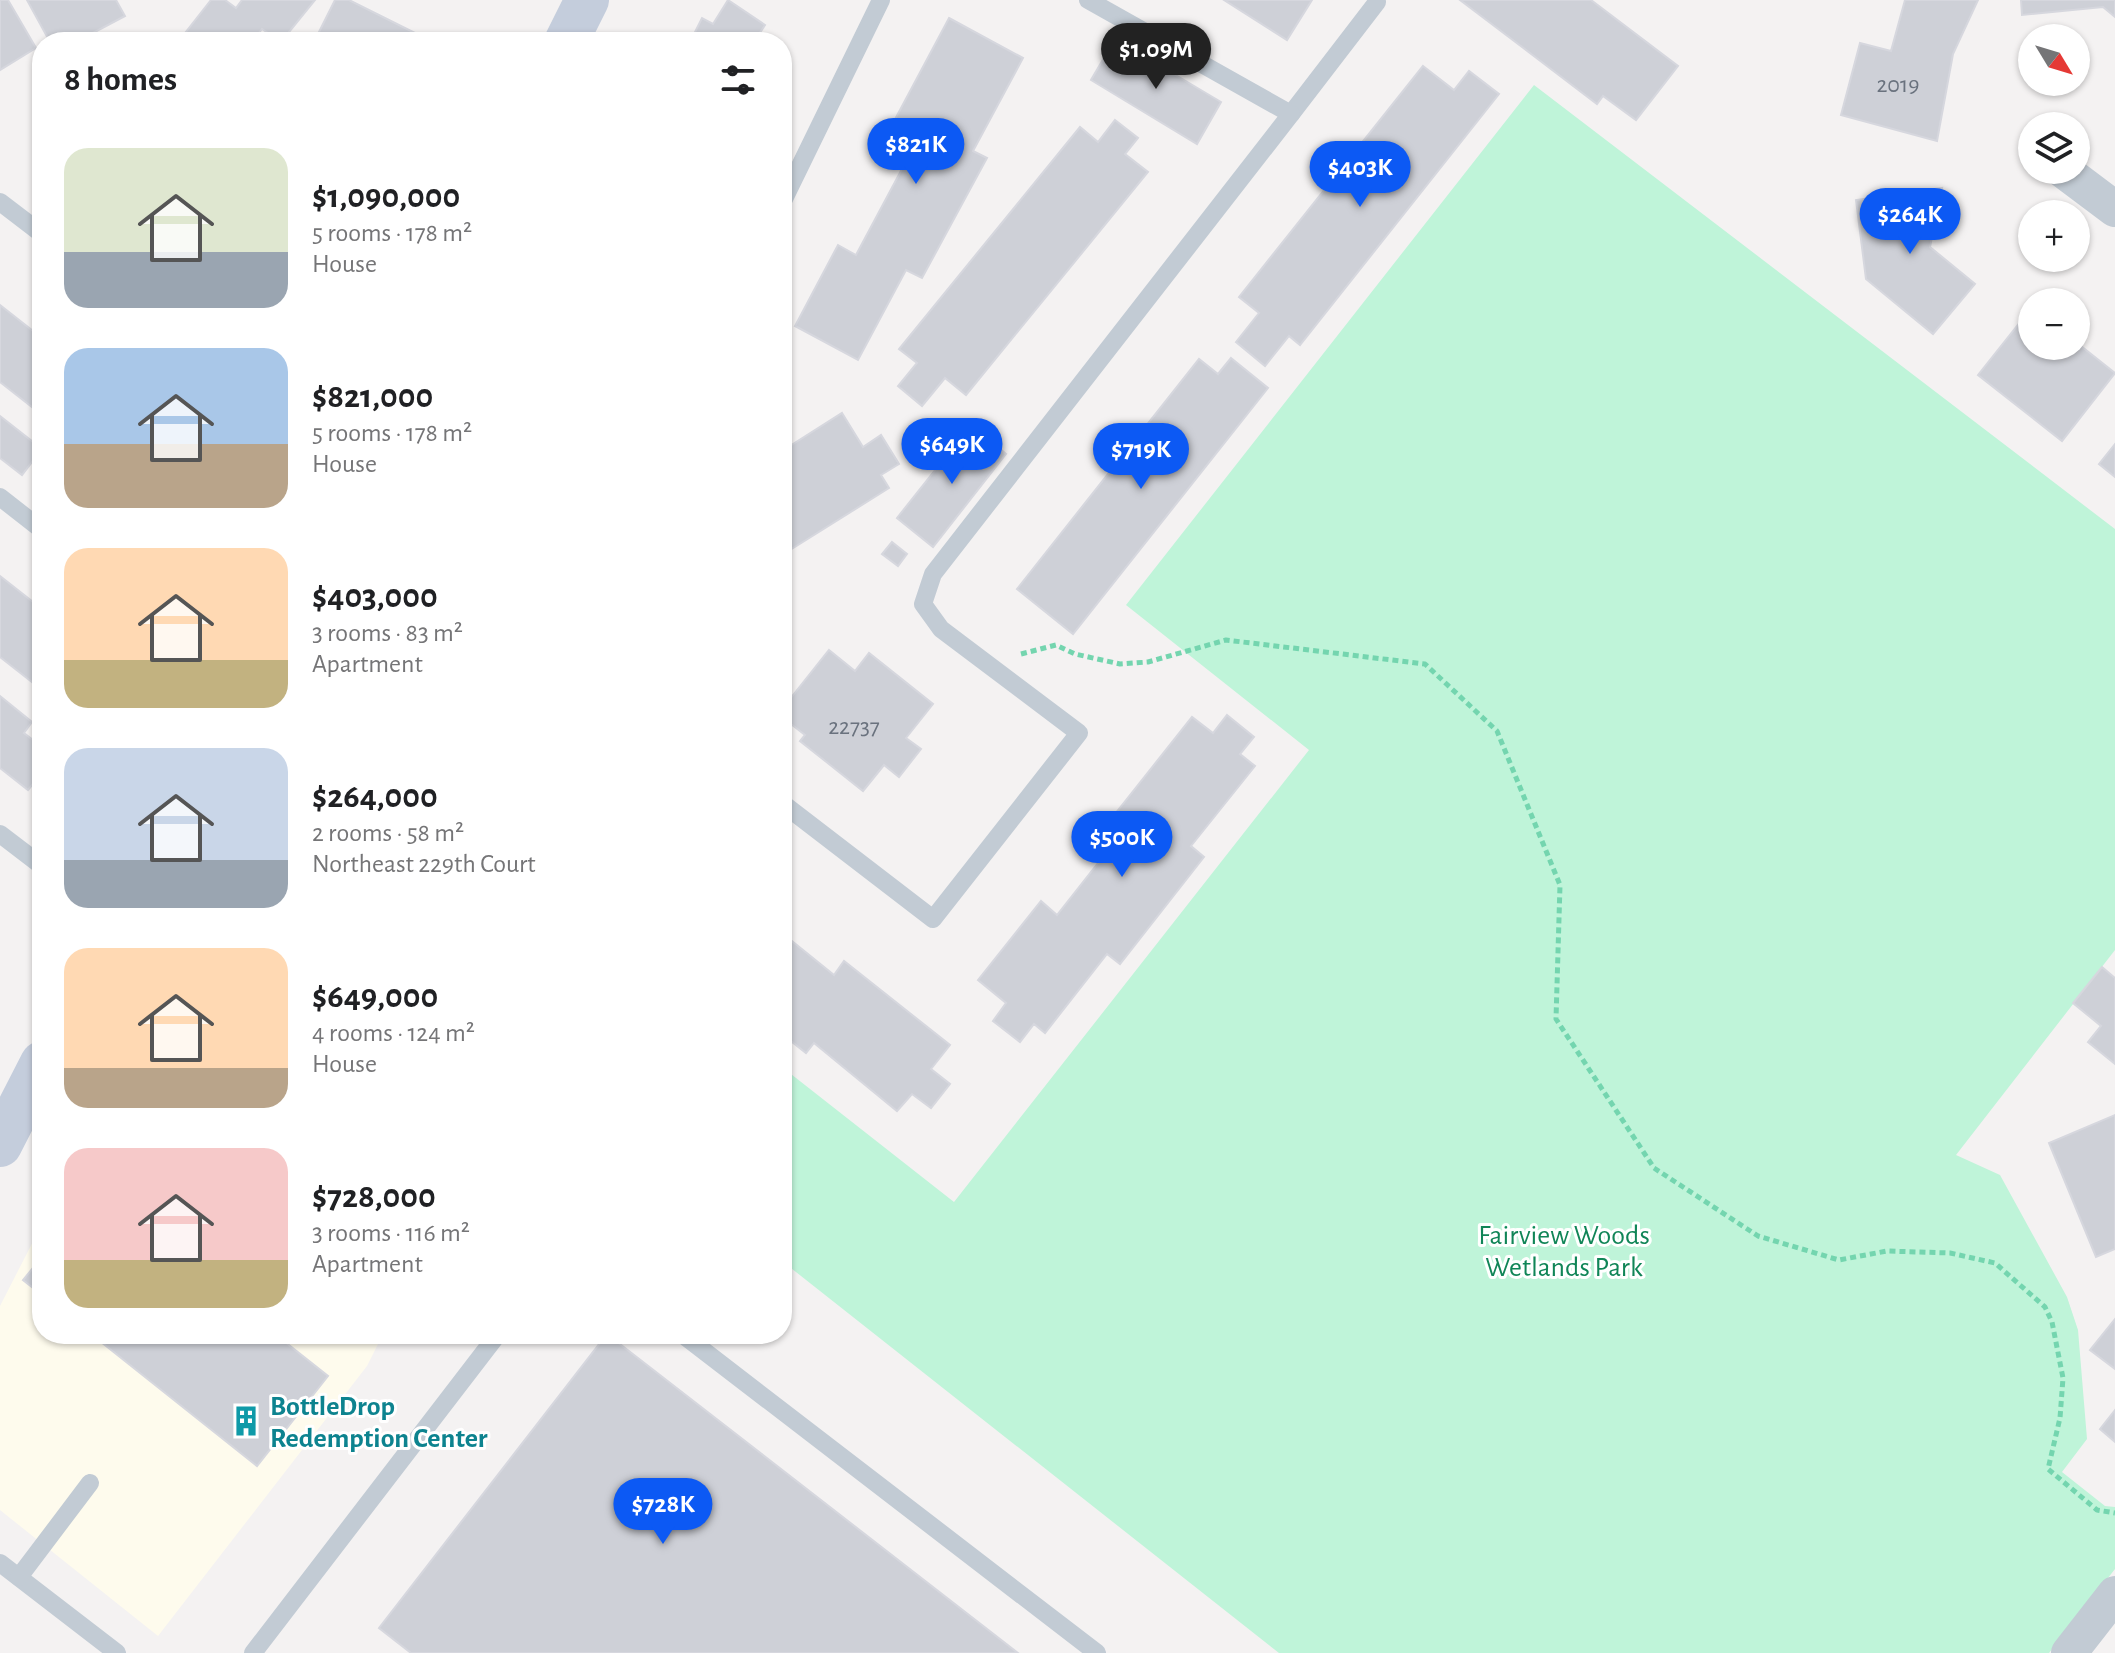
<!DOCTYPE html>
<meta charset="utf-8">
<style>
body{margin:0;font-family:"Alegreya Sans",sans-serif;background:#f2f2f2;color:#202124;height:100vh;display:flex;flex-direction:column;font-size:30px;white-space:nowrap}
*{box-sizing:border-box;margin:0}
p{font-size:26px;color:#757577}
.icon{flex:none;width:44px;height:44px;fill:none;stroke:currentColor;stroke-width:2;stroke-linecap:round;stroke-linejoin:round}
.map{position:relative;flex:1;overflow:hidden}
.drawer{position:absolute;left:32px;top:32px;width:760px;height:1312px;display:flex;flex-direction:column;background:#fff;border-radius:32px;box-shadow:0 2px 6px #0004}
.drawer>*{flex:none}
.needle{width:52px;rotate:128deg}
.fabs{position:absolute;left:2018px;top:24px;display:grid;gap:16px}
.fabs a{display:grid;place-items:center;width:72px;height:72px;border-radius:50%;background:#fff;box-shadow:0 2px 6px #0004;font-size:40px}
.price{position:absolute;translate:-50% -68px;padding:0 18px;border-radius:28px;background:#0c59f4;color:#fff;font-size:26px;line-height:52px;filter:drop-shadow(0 2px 4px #0008)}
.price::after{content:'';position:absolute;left:50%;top:48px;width:24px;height:18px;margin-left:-12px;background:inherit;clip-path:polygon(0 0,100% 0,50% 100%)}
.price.selected{background:#222;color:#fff}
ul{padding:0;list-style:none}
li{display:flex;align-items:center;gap:24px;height:200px;padding:0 32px}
li span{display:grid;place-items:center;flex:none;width:224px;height:160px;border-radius:24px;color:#555}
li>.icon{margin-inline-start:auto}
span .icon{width:96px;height:96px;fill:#fffc;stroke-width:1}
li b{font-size:34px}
h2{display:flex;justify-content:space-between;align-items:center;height:96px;padding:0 32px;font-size:34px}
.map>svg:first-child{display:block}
.commercial{fill:#fefbed}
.green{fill:#bff4d9}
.building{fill:#ced0d7;stroke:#d6d7de;stroke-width:2}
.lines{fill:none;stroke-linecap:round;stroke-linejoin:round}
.path{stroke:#74d5af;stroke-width:5;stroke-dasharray:6 4;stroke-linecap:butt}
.service{stroke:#c2cbd4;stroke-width:18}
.minor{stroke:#c2cbd4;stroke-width:36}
.secondary{stroke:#c4cddc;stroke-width:44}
.labels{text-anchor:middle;stroke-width:6;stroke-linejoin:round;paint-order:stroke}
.number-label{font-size:24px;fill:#6a727e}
.park-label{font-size:28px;fill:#108557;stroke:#fff}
.culture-label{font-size:28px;font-weight:bold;fill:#0d838f;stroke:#fff;text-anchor:start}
</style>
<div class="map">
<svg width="2115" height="1653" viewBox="0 0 2115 1653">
<rect width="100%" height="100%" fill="#f4f2f2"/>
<path class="commercial" d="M42,1224V1334H383L367,1366L158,1636L0,1510V1306Z"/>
<path class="green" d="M1534,85L2115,529V950L1956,1155L2000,1175L2067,1297L2078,1330L2087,1439L2062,1472L2105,1506L2115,1507V1569L2049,1653H1279L782,1261V1067L954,1202L1309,750L1126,605Z"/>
<g class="building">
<path d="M0,0H8L36,48L0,70Z"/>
<path d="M27,0H116L125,16L76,42H50Z"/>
<path d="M211,0H225L236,8L242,0H315L281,42L262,29L252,42H178Z"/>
<path d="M335,0H349L427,39L314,42Z"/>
<path d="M728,0L765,25L754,42H690L702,18L713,24Z"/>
<path d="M1224,0H1312L1287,40Z"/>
<path d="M1460,0H1591L1678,66L1636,120L1603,96L1597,104Z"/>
<path d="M1905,0H1978L1953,54L1937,141L1841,115L1860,43L1891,51Z"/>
<path d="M2021,0H2115V17L2103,7L2022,15Z"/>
<path d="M949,18L1023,58L973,151L987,158L922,278L906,270L858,360L795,326L838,245L856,255L911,152L885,138Z"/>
<path d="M1115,39L1221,102L1197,144L1091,80Z"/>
<path d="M1423,66L1454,90L1469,71L1499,94L1300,345L1289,336L1265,366L1236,342L1259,313L1239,297Z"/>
<path d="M1115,120L1138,138L1125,154L1148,172L966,395L945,378L922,406L898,386L917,363L899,349L1080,127L1098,142Z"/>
<path d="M1942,188L1930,247L1975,284L1933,334L1866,279L1856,200Z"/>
<path d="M0,305L42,338V415L0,382Z"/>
<path d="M2032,307V346H2076V342L2115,373L2062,441L1978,375Z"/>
<path d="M1231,358L1268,388L1073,634L1017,589L1199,359L1218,374Z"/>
<path d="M842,413L863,447L881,435L899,464L881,475L889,488L782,555V451Z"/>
<path d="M0,416L42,449L22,475L0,458Z"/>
<path d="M971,425L1006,454L933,547L897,518Z"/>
<path d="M2115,444V477L2099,464Z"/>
<path d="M892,542L907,554L898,566L882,554Z"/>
<path d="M0,576L42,609V690L0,657Z"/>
<path d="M829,650L855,671L869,653L933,704L906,738L921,749L899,777L884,765L863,791L800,741L805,735L782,717V709Z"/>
<path d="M0,696L32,722L24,733L42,747V773L28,790L0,768Z"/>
<path d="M1227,715L1254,737L1240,754L1255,766L1191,846L1204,857L1120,964L1107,954L1045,1033L1034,1024L1020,1042L993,1021L1006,1003L978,980L1041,901L1057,915L1124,830L1111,819L1192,717L1213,733Z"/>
<path d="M782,933L834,975L844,961L950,1045L931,1069L950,1084L931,1108L912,1094L897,1111L814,1043L806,1053L782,1034Z"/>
<path d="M2102,967L2115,978V1064L2088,1042L2101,1026L2073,1003Z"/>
<path d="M2115,1115V1249L2096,1257L2049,1143Z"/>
<path d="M42,1257V1295L23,1280Z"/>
<path d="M2115,1319V1369L2090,1350Z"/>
<path d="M91,1334H275L328,1376L257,1466Z"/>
<path d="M607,1334L1018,1653H411L379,1628Z"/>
<path d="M2115,1410V1442L2100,1429Z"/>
</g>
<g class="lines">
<path class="path" d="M1021,654L1056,645L1075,654L1120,664L1148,662L1226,640L1425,664L1497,731L1560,885L1556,1019L1654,1168L1758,1236L1839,1260L1887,1251L1950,1253L1995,1263L2045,1307L2052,1322L2063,1378L2060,1418L2048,1469L2097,1510L2115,1513"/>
<g class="service">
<path d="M1291,114L1377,2"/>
<path d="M0,202L42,234"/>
<path d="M782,203L881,0"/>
<path d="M0,497L42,530"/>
<path d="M782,803L933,919L1079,733L941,629L923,604L933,574L1291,114L1088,0"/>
<path d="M0,834L42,866"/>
<path d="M682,1334L1097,1653"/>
<path d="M0,1563L117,1653"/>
<path d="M19,1577L90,1483"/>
<path d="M253,1653L498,1334"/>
</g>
<g class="minor">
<path d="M2063,170L2115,209"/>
<path d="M2069,1653L2115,1594"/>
</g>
<g class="secondary">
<path d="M566,42L587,0"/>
<path d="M0,1145L42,1063"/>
</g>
</g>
<defs>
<g id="building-bare" transform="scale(2.4)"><path d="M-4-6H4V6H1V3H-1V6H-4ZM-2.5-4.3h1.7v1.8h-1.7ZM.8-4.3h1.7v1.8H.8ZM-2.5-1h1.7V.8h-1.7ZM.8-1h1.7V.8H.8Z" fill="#0f9aa8" stroke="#fff" stroke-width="2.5" paint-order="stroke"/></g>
</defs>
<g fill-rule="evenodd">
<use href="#building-bare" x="246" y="1421"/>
</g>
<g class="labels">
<g class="number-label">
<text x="1898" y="92">2019</text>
<text x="854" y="734">22737</text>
</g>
<g class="park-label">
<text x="1564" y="1244">Fairview Woods<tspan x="1564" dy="32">Wetlands Park</tspan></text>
</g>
<g class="culture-label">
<text x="270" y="1415">BottleDrop<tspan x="270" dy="32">Redemption Center</tspan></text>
</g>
</g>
</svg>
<div class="fabs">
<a><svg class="needle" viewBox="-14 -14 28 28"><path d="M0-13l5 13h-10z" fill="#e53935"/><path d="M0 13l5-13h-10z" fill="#757577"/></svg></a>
<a><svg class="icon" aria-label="layers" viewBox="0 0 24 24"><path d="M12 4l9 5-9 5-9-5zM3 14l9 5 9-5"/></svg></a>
<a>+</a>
<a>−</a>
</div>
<b class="price selected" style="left:1156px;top:91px">$1.09M</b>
<b class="price" style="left:916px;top:186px">$821K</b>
<b class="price" style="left:1360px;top:209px">$403K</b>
<b class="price" style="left:1910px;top:256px">$264K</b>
<b class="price" style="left:952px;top:486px">$649K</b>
<b class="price" style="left:1141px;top:491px">$719K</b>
<b class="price" style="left:1122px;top:879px">$500K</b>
<b class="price" style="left:663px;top:1546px">$728K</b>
<section class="drawer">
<h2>8 homes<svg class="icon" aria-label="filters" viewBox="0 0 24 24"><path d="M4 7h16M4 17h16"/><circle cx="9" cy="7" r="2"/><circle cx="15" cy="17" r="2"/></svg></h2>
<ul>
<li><span style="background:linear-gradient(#dfe7d0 65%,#9aa5b1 0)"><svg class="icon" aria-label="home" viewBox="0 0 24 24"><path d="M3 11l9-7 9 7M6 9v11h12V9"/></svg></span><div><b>$1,090,000</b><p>5 rooms · 178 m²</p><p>House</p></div></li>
<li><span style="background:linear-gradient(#a9c7e8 60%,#b9a48a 0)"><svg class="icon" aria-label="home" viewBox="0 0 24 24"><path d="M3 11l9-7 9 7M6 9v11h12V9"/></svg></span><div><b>$821,000</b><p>5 rooms · 178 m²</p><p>House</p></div></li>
<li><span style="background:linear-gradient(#ffd9b3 70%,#c2b280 0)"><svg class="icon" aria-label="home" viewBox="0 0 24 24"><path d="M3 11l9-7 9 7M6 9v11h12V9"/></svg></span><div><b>$403,000</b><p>3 rooms · 83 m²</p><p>Apartment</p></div></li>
<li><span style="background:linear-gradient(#c9d6e8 70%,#9aa5b1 0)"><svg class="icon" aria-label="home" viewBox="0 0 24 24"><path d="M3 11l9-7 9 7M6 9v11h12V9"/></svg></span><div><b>$264,000</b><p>2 rooms · 58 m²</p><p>Northeast 229th Court</p></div></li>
<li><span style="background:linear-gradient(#ffd9b3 75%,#b9a48a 0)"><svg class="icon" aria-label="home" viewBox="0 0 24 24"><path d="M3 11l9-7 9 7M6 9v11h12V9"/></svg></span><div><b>$649,000</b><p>4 rooms · 124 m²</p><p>House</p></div></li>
<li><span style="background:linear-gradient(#f6c9c9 70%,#c2b280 0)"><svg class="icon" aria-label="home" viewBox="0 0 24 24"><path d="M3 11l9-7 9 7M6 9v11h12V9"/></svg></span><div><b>$728,000</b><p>3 rooms · 116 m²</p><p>Apartment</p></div></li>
</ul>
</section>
</div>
